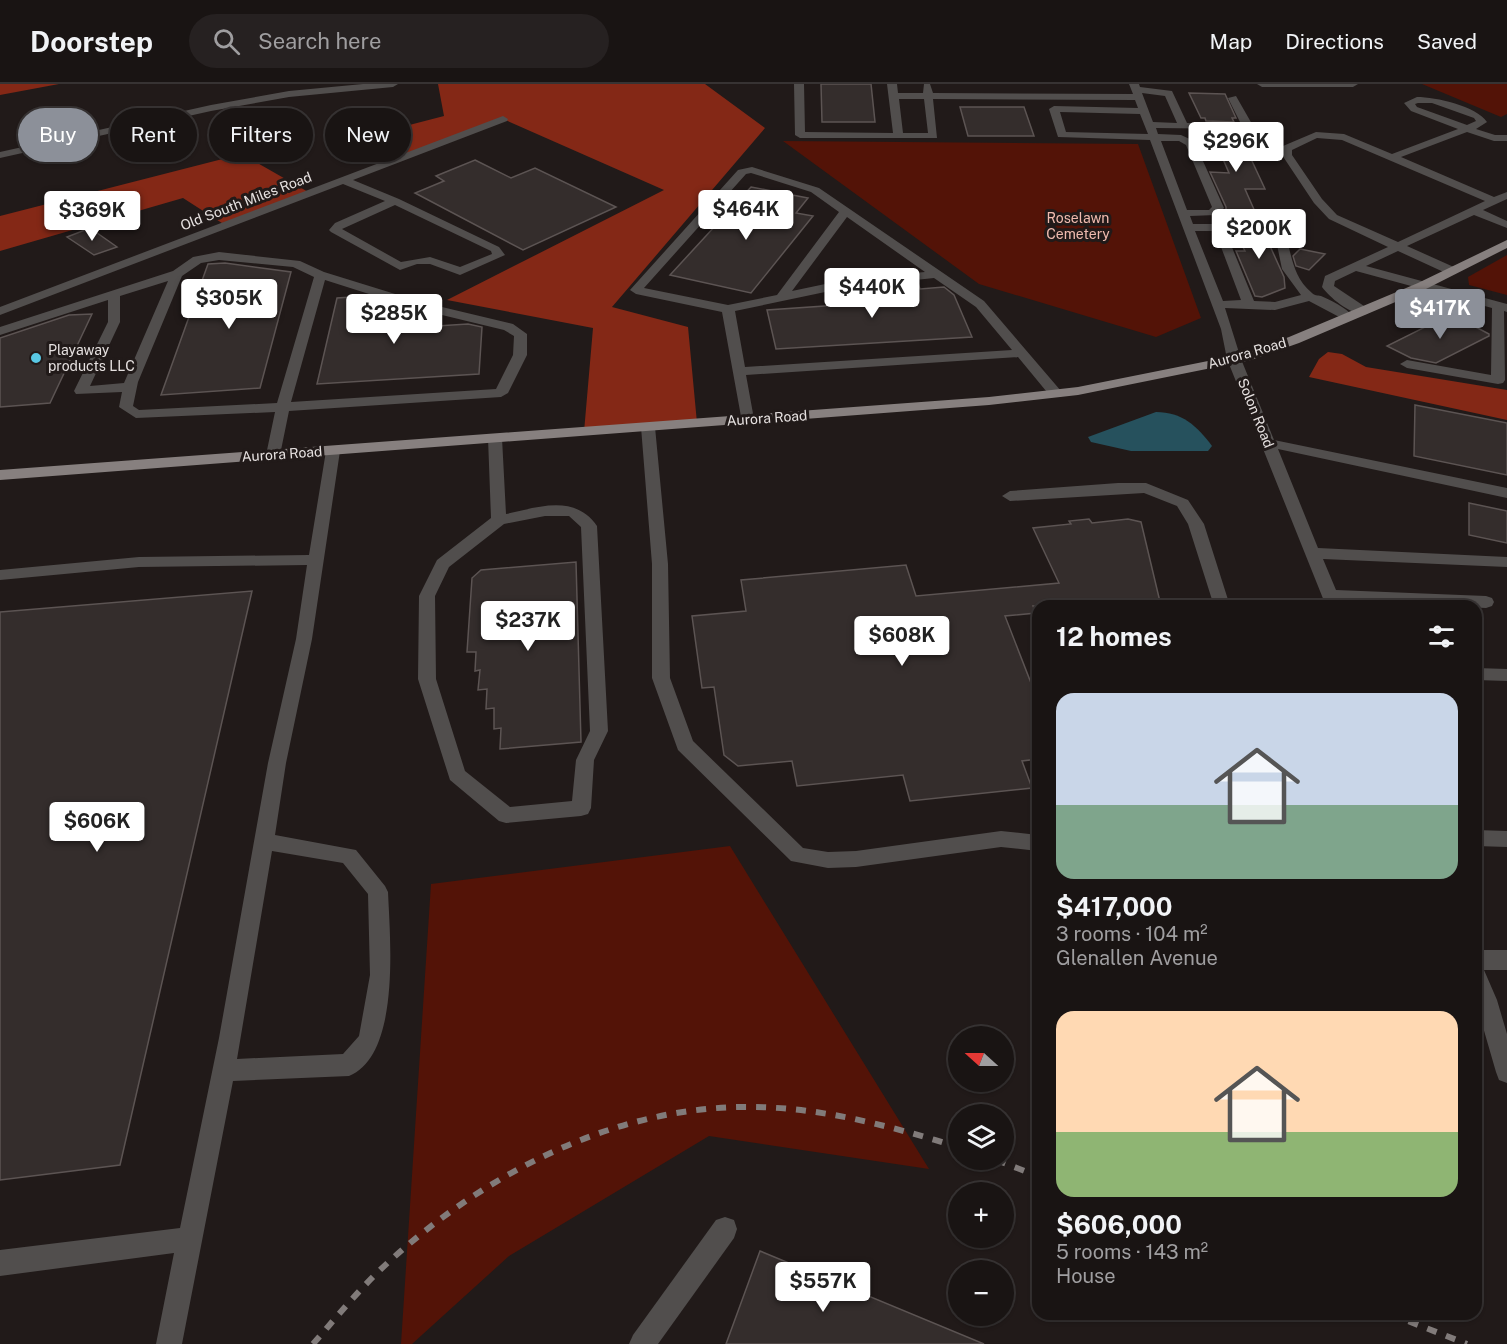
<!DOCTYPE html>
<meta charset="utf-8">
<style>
body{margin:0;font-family:"Public Sans",sans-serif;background:#262121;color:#f1f3f6;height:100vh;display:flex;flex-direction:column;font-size:22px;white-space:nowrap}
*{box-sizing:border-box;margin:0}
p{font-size:20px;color:#9f9ea0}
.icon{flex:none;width:33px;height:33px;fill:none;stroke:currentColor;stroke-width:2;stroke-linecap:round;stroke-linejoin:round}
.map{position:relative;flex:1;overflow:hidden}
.details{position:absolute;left:1032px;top:516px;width:450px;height:720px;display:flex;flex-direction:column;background:#191413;border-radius:18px;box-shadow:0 2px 4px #0004,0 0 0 2px #373333}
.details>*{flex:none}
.guide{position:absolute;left:18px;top:24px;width:570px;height:54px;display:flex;gap:12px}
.needle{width:39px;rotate:291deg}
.buttons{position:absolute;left:948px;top:942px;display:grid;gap:12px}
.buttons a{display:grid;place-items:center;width:66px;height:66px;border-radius:50%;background:#191413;box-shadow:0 2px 4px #0004,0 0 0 2px #373333;font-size:30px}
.price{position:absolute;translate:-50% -51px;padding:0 14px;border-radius:6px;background:#fff;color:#222;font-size:20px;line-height:39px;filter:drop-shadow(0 2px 3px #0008)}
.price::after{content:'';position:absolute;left:50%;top:36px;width:18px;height:14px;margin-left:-9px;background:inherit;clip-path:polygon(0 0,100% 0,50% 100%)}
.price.selected{background:#8c9099;color:#fff}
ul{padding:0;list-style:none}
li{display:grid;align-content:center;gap:12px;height:318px;padding:0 24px}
li span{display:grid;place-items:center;height:186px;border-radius:18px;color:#555}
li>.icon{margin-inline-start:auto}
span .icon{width:108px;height:108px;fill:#fffc;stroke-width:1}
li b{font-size:26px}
h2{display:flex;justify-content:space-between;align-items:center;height:72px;padding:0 24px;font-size:26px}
.chip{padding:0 21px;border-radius:27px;background:#191413;box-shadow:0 2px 4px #0004,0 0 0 2px #373333;font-size:21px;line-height:54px}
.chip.selected{background:#8c9099;color:#fff}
header{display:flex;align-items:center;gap:36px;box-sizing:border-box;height:84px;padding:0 30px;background:#191413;border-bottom:2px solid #373333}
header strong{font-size:28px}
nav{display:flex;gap:33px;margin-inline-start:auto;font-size:21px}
.search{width:420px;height:54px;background:#262121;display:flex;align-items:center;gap:15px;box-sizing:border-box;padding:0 21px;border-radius:33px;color:#9f9ea0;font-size:22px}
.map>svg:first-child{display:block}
.green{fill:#531307}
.forest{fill:#842816}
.water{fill:#26515d}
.building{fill:#342d2c;stroke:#5c5453;stroke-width:1.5}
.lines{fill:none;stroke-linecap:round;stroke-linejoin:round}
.minor{fill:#514e4d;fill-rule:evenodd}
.major{fill:#87807f;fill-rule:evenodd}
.rail{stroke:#817b7a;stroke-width:6;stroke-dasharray:10 10;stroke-linecap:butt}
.poi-dot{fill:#59c8e4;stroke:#211a19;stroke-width:2}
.labels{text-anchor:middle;stroke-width:6;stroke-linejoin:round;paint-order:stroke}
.far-street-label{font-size:14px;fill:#e6e1e0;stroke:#211a19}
.far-park-label{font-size:14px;fill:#f0bbaf;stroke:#211a19}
.far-poi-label{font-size:14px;fill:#e6e1e0;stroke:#211a19;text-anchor:start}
</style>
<header>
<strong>Doorstep</strong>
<div class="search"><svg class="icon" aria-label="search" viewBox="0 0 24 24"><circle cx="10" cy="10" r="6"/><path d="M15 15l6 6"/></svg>Search here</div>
<nav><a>Map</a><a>Directions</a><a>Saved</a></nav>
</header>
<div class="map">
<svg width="1507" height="1260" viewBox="0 0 1507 1260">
<rect width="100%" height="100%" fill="#211a19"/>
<g class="green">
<path d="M1422,0H1507V30L1501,33Z"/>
<path d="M783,57L1138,60L1201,234L1156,253L979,200Z"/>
<path d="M1507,171V211L1469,201L1468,193Z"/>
<path d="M730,762L929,1085L709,1052L509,1172L412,1260H401L431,800Z"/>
</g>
<g class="forest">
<path d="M0,0H59L0,11Z"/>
<path d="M438,0H705L765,44L612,223L688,243L697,339L584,348L593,244L447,216L664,106L503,35L407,72L367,52L444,32Z"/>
<path d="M242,70L310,109L225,141L183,114L0,167V132Z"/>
<path d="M1328,268L1342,270L1366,283L1507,306V336L1309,293L1319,275Z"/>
</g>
<path class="water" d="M1156,328C1182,328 1197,342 1212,362L1208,367H1131L1091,358L1088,353Z"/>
<g class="building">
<path d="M821,0H871L875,38H822Z"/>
<path d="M1189,9L1225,10L1236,34H1232L1234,38L1206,37L1205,34H1201Z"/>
<path d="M960,23H1024L1034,52H968Z"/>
<path d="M1211,47H1238L1265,105H1245L1256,130L1245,128L1226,131V123L1210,88L1229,89Z"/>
<path d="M475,76L511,94L535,84L616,123L523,166L415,109L444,97L436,92Z"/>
<path d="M751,103L808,114L796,129L813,132L751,209L670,191Z"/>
<path d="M1245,139L1261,142L1284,193L1285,204L1262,213L1255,212L1236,167H1245L1231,140Z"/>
<path d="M90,144L117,163L94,171L67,153Z"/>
<path d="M1300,165L1325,170L1309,186L1296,182L1293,172Z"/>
<path d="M225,179L291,188L260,304L161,311L208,180Z"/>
<path d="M918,199L920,205L944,203L954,211L972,253L776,265L767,226L839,221L836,211L900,207L898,200Z"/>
<path d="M367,212L395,221L393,233L423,231L421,243L468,240L482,243L479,290L317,300L337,214Z"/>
<path d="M92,230L50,319L0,323V254L69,231Z"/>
<path d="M1451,230L1489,250V252L1436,279L1411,274L1387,262Z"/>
<path d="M1415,321L1507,339V391L1414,372Z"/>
<path d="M1469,419L1507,427V459L1469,451Z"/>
<path d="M1089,435L1092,439L1128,435L1141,438L1161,522H1033L1036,529L1005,532L1038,617V675L1022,677L1032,704L910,717L903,691L797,702L792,677L738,682L724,671L714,603L702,604L692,532L746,527L741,496L906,481L916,512L1059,499L1033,444L1071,440L1069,437Z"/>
<path d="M576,478L581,658L500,665L501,644L494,645V624L486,625L487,605L478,606L480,586L475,587L476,568H467L472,494L481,486Z"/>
<path d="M252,507L120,1081L0,1096V528Z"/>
<path d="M760,1167L984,1260H726Z"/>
</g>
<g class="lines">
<g class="minor">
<path d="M363,0H398L393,3L289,13L211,27L0,74V68L211,21L289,7Z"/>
<path d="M794,0H804L805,48L893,49L887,0H897L898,9H923L924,0H930L933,9L1133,10L1129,0H1139L1140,3L1172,7L1187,39L1241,40L1228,14L1236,12L1252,40L1248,45L1156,44L1158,50L1181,51L1194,57L1224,124L1216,131L1190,132L1193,140H1212V135L1245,130L1278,137C1294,161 1287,188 1312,209C1315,212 1317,211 1321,212C1331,216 1346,224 1353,232L1351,235H1343L1309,217L1275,226L1225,224L1241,275L1274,356L1507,404V414L1278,365L1318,464L1507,473V483L1323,475L1336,506L1486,512L1492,514L1494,518L1492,522L1486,524L1340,517L1342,522H1326L1227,275L1221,245L1150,56L1058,53L1049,25L1054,22L1138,24L1135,16L933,15L937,54H800L795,51ZM1142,9L1165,12L1177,39L1153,38ZM899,15H924L928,49H903ZM1060,28L1140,30L1148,50L1066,48ZM1161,57H1179L1186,61L1212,123L1209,126H1187ZM1245,137L1270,141L1275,151L1282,185L1301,211L1275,218L1254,217L1222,139ZM1195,147H1215L1241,216L1223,217Z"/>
<path d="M1257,0H1358L1353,3H1262Z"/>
<path d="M1417,13C1436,13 1476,22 1487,38L1476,45L1495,51H1507V57H1494L1467,48L1401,73L1494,113L1507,108V115L1483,126L1507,137V144L1474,131L1407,162L1456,184V190H1448L1398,167L1366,182L1507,220V228L1504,227L1505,296L1503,299L1498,300L1407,284L1400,280L1407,276L1491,291L1492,224L1356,187L1335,197L1334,202L1367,224L1369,227L1367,230C1353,233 1330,214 1322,203L1325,192L1388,163L1329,135L1314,119L1282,71L1283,62L1316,48L1344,50L1392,70L1458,45L1411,27L1404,19ZM1418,19H1432L1474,34L1476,37L1467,41L1417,23L1415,20ZM1317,54L1342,56L1485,117L1398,158L1337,131L1322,115L1292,71V66Z"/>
<path d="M503,32L508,35L507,37L353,96L399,115L499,163L505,171L460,191L430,180H417L400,186L331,148L329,146L335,139L385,117L343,100L0,231V223ZM395,121L491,167L492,170L460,183L430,173L401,178L342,145Z"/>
<path d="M752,83L819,104L984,217L1061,307L1063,310L1061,313H1051L1018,273L746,291L754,335L752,338H742L722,228L636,210L630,206L738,86ZM751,89L811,108L839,128L777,211L728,221L644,204L746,90ZM847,133L925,188L849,195L792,207ZM934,194L976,223L1012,266L745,283L735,227L849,203Z"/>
<path d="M219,168L300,177L324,188L421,218L513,240L527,250V271L508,309L501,313L289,327L280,371L273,375L266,371L275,328L136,334L119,323L122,308L76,310L74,307L108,238V216L0,251V243L173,187L193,173ZM219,176L293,183L314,193L277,319L139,326L133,322L138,298L182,192L201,179ZM325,196L413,224L504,246L514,252L513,271L496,305L291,318ZM168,197L124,299L90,302L120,238V212Z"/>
<path d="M648,339L655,343L668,480L670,594L693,657L803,764L828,768L856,767L1001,747L1038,751V767L1001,763L856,783L828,784L791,777L678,666L652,594V480L641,343Z"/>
<path d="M495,350L502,354L506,430C539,423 575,410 597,442L608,647L594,676L591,724L588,730L581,732L506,739L499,737L450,696L418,595L419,512L437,476L491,434L488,354ZM545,432H569L581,443L590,647L576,676L572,717L510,723L465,687L436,595L435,512L449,483L504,440Z"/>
<path d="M333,363L340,367L312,555L286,679L275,751L356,766L385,802L388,808C390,854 401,971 349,992L233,997L182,1260H156L174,1169L0,1192V1166L180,1144L219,954L268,679L296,555L307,481L139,483L0,496V486L139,473L309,471L326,367ZM272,767L343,779L368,810L370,891L359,952L343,970L237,975Z"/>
<path d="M1118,399H1146L1188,416L1204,440L1230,522H1214L1188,440L1177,422L1144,409L1010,417L1002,412L1010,407Z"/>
<path d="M1476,584L1507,585V597L1476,596Z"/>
<path d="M1476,746L1507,747V763L1476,762Z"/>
<path d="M1476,866H1507V886H1484L1497,916L1507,950V999L1499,996L1496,988L1476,919Z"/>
<path d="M725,1133L734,1136L737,1145L734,1154L658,1260H629L633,1251L716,1136Z"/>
</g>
<path class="major" d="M1507,156V164L1426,205L1299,259L1251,276L1078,311L989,321L0,396V386L989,313L1078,303L1243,270L1289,253L1418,199Z"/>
<g class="rail">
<path d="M996,1076L1038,1092"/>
<path d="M1390,1230L1467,1260"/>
<path d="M313,1260C335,1235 356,1209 380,1186C478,1093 612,1022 749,1023C821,1023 890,1042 958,1063"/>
</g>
</g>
<circle class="poi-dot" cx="36" cy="274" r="6"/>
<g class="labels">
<g class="far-street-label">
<text transform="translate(246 117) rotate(-21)" y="5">Old South Miles Road</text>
<text transform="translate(1247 269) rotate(-16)" y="5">Aurora Road</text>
<text transform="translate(1256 329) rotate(68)" y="5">Solon Road</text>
<text transform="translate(767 334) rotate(-4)" y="5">Aurora Road</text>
<text transform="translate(282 370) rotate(-4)" y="5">Aurora Road</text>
</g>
<g class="far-park-label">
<text x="1078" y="139">Roselawn<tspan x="1078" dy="16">Cemetery</tspan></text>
</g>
<g class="far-poi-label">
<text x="48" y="271">Playaway<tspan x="48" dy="16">products LLC</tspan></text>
</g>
</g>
</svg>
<div class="buttons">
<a><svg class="needle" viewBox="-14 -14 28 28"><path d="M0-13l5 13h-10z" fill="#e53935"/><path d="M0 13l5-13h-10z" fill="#9f9ea0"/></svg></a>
<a><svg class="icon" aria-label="layers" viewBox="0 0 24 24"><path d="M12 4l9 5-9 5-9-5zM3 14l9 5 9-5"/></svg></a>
<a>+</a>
<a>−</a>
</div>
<b class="price" style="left:1236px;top:89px">$296K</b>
<b class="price" style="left:746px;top:157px">$464K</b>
<b class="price" style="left:92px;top:158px">$369K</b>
<b class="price" style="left:1259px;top:176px">$200K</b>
<b class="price" style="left:872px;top:235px">$440K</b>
<b class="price" style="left:229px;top:246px">$305K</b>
<b class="price selected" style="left:1440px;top:256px">$417K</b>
<b class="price" style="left:394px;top:261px">$285K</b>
<b class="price" style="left:528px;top:568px">$237K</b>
<b class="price" style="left:902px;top:583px">$608K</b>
<b class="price" style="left:97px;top:769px">$606K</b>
<b class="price" style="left:823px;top:1229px">$557K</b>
<div class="guide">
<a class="chip selected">Buy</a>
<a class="chip">Rent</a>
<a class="chip">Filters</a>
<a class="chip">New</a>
</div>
<section class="details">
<h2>12 homes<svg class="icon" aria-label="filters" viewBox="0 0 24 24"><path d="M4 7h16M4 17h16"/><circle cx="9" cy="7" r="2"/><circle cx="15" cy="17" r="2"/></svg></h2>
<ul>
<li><span style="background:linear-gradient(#c9d6e8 60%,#7fa58c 0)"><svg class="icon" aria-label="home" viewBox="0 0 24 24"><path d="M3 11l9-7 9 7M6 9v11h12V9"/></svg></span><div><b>$417,000</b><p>3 rooms · 104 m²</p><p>Glenallen Avenue</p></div></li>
<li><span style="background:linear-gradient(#ffd9b3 65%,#8fb573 0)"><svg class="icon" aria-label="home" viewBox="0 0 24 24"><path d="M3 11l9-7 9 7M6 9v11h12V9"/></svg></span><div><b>$606,000</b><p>5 rooms · 143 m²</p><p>House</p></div></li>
</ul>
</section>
</div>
